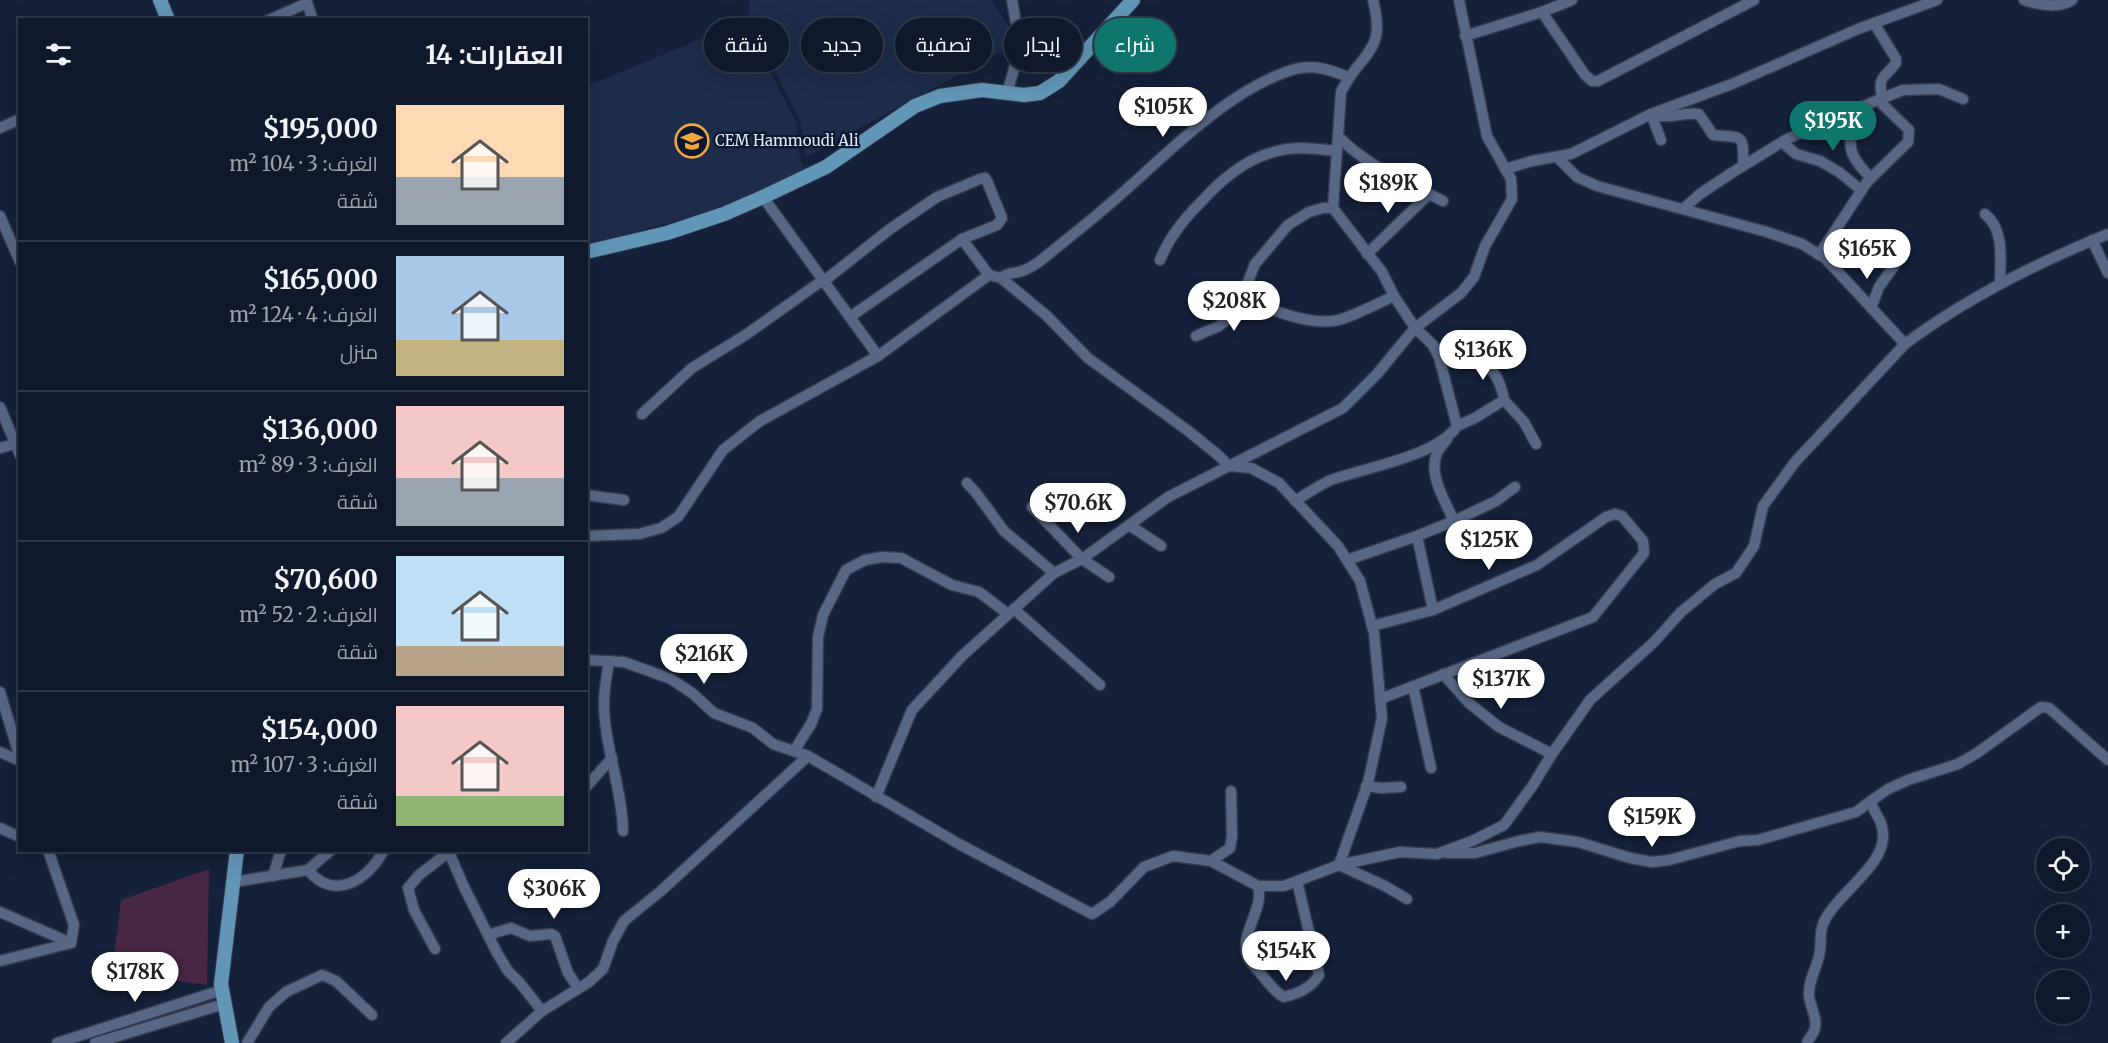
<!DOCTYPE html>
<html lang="ar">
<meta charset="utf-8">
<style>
body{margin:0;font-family:Merriweather,Cairo,serif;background:#192234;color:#f1f3f6;direction:rtl;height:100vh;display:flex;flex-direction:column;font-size:22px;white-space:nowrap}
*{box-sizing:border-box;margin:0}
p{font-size:20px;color:#9ca0a9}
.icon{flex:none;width:33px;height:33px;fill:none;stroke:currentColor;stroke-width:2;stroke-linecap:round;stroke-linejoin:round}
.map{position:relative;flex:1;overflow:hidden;direction:ltr}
.details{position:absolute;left:18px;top:18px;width:570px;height:834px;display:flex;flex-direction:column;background:#10192c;border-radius:0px;box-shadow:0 6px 24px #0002,0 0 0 2px #303848;direction:rtl}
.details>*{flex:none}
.guide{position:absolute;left:606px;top:18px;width:570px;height:54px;direction:rtl;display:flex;gap:12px}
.buttons{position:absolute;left:2036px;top:838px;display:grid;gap:12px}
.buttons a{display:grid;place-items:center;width:54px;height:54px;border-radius:50%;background:#10192c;box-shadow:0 6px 24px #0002,0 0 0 2px #303848;font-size:30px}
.price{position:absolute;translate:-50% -51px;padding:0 14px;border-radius:21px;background:#fff;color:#222;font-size:20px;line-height:39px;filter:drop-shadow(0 2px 3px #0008)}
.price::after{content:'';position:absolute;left:50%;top:36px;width:18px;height:14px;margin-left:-9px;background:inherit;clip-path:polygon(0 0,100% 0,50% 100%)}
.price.on{background:#0f766e;color:#fff}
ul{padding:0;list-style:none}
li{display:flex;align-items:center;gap:18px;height:150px;padding:0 24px}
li+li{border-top:2px solid #303848}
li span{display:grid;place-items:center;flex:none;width:168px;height:120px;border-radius:0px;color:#555}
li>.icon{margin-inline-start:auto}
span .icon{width:72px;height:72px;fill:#fffc;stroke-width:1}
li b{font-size:26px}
h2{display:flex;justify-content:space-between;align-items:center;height:72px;padding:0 24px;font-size:26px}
.chip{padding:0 21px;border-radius:27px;background:#10192c;box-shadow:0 6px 24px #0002,0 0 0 2px #303848;font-size:21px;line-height:54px}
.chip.on{background:#0f766e;color:#fff}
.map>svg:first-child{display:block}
.built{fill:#1d2c4a}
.green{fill:#482645}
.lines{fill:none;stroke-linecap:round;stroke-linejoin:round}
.minor-casing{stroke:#333b50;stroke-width:13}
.major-casing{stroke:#333b50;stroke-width:16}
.minor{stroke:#586784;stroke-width:10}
.major{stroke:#6296b6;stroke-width:14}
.labels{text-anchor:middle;stroke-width:4.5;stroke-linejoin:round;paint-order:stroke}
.poi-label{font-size:15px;fill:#e0eafa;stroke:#0c182f;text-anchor:start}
</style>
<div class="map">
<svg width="2108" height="1043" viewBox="0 0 2108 1043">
<rect width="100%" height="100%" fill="#15213a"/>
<g class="built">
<path d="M750,0H991L1019,42L806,157L801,123L748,17Z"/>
<path d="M744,21L796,122L800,160L804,168L726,208L587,244V86Z"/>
</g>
<path class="green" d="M209,869L207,985L112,972L121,900Z"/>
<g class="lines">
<g class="minor-casing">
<g id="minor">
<path d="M2024,0C2039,5 2058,9 2072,0"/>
<path d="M1542,12L1585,75L1592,81H1598L1754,0"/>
<path d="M269,20L307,3L313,20"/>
<path d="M1874,23L1896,59V63C1883,80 1878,75 1882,98"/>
<path d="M1465,36L1542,12L1572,0"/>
<path d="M1007,94L1017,58L1016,23L1012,0"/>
<path d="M1863,106C1848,139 1842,150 1871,178"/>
<path d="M1651,114L1661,140"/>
<path d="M1652,115C1672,119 1681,112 1699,114L1713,135C1742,138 1744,132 1743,165"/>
<path d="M0,128L20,119"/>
<path d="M1338,136C1365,165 1407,183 1443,201"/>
<path d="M1782,142L1796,154L1820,161L1839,172L1861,190"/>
<path d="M1557,157L1577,177L1597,186L1767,232L1802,244L1825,258L1905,344"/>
<path d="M1505,169L1532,161L1571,154L1651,114L1732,84L1858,29L1937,0"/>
<path d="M763,197L878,356L989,275L962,239L997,225L1002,218L987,181L985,178L980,179L937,197L890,229L824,281"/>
<path d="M1683,209L1700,194L1733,172L1787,139L1878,100L1903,90L1939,89L1963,99"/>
<path d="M1985,214C2005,230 2000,260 2000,284"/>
<path d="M0,216L20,262"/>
<path d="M2092,240L2108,273"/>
<path d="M1367,254L1429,194"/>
<path d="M1819,255L1867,182L1908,142L1909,130L1878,100"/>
<path d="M1160,260C1170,236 1184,219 1202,201C1228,172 1259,149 1300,148C1312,148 1325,150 1337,151"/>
<path d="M989,275L1001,278L1046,315L1088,358L1187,430L1218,455L1229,466L1251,468L1279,483L1338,546L1360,581L1374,633L1382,718L1368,783L1339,865L1385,886L1407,899"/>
<path d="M1001,278C1007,272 1014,274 1022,271C1031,268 1038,263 1045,257C1070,237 1095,217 1119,196C1169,152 1230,88 1295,69C1314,64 1331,70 1348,77"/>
<path d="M1241,298C1269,308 1302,324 1332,321C1347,320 1378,303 1394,296"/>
<path d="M1871,308L1879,287L1894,266"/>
<path d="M850,317L962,239"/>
<path d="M1196,336L1219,326L1236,312L1255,264L1288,225L1309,212L1323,208H1333"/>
<path d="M1434,348C1471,354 1497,358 1504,400L1475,418L1457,426"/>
<path d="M1504,400L1524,422L1536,444"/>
<path d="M0,407L20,455"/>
<path d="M642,414L692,368L747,334L823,280"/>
<path d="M0,448L19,443"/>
<path d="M967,483L977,494L1004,531L1054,573"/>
<path d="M586,495L624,500"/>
<path d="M1295,501C1307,494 1319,485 1331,480C1364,468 1438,456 1457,426L1439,357L1433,345L1415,328L1394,296L1382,272L1333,208L1341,92C1361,51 1387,54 1373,0"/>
<path d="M1032,507L1082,559L1109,577"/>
<path d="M1454,521L1496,501L1515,487"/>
<path d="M1129,525L1161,546"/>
<path d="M586,536L639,534L661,528L678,517L723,450L760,421L878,356"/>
<path d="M1417,536L1433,610"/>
<path d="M1347,560L1417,536L1454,521C1446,503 1429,476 1436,456C1438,450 1443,444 1447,439"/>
<path d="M1014,609L1100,685"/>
<path d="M1372,626L1433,610L1537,565L1606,517L1615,514L1622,516L1643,541L1644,553L1593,617L1380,699"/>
<path d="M586,660L624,662L671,679L692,693L714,713L753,728L773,744L808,756L959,844L1092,914L1110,902L1144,867L1173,856L1211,861L1258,886H1284L1339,865L1400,852L1437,854L1472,841L1504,825L1533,785L1552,754L1590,700L1654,642L1681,612L1715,584L1736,573L1754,546L1763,506L1795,462L1905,344C1965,299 2039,262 2108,234"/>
<path d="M609,661C607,675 604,689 604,703C604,746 622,787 623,831"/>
<path d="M1443,674L1469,703L1499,727L1552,754"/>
<path d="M1413,686L1431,768"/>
<path d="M0,692L20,758"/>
<path d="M794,751L811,724L817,709L818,637L823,615L846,570L865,560L882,557L901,558L952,585L979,592L1008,614"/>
<path d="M0,752L20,761"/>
<path d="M1366,786L1381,788L1401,787"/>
<path d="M586,787L612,758"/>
<path d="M876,797L912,710L962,656L1054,573L1082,559L1168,497L1343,408L1377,374L1415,328L1461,293L1474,277L1485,246L1512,199L1511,179L1487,136L1459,0"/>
<path d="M0,828L20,837"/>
<path d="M448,850L464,887L497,953L508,971L520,983L542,1011"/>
<path d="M1446,853H1475L1519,841L1540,837L1578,842L1630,858L1652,862L1669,860L1740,841L1758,840L1856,812L1871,801"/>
<path d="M1211,861L1230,848L1232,837L1231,791"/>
<path d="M308,870C334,902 368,880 384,850"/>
<path d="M273,876L281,850"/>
<path d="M233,882L308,870L331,850"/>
<path d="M1258,886C1265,910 1237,935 1249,959C1252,964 1257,969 1261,974C1268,982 1274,992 1284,997C1299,993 1311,988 1319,975L1297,881"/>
<path d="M0,912L71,943"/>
<path d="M488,935L511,928L530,936L551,934L555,936L568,973L578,988"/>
<path d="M435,949L414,910L408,888L419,875L449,852"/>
<path d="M0,961L71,943L74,925L48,850"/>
<path d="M57,1043L222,990"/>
<path d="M95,1043L224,1004"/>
<path d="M247,1043L269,1007L286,992L322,975L336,981L372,1015"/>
<path d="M506,1043L542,1011L589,982L603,969L613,941L624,921L662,890L808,756"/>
<path d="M1807,1043C1808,1039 1812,1036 1814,1031C1819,1020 1810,1007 1809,996C1808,981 1816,970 1819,956C1822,946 1819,934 1823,924C1834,896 1885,866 1883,835C1883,819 1874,815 1871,801L1888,789L1908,780L1958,764L1977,753L2041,707L2049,708L2108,760"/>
</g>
</g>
<g class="major-casing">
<g id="major">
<path d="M160,0L168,20"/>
<path d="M586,252L667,233L724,214L763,197L826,167L915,106L940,96L982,90L1024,95L1040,93L1059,81L1133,0"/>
<path d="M232,1043L221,984L237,850"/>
</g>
</g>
<use href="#minor" class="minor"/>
<use href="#major" class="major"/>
</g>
<defs>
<g id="school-ring" transform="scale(1.725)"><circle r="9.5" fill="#0c182f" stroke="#f0a63e" stroke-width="1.5"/><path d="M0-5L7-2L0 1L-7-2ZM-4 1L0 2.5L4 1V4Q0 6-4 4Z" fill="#f0a63e"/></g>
</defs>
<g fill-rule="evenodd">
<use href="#school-ring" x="692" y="141"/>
</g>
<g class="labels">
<g class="poi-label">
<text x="715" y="146">CEM Hammoudi Ali</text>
</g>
</g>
</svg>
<div class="buttons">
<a><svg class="icon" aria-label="locate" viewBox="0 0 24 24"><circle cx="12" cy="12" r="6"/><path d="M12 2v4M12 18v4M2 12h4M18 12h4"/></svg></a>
<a>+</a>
<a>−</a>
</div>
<b class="price" style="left:1163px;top:138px">$105K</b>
<b class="price on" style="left:1833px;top:152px">$195K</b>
<b class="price" style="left:1388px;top:214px">$189K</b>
<b class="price" style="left:1867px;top:280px">$165K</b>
<b class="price" style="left:1234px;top:332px">$208K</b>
<b class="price" style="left:1483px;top:381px">$136K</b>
<b class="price" style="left:1078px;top:534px">$70.6K</b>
<b class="price" style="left:1489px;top:571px">$125K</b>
<b class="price" style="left:704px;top:685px">$216K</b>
<b class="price" style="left:1501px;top:710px">$137K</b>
<b class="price" style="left:1652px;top:848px">$159K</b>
<b class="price" style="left:554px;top:920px">$306K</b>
<b class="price" style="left:1286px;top:982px">$154K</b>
<b class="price" style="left:135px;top:1003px">$178K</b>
<div class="guide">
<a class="chip on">شراء</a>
<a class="chip">إيجار</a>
<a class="chip">تصفية</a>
<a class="chip">جديد</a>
<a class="chip">شقة</a>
</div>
<section class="details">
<h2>العقارات: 14<svg class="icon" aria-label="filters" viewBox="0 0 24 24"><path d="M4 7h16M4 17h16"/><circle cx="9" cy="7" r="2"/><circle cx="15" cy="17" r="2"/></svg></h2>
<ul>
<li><span style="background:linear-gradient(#ffd9b3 60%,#9aa5b1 0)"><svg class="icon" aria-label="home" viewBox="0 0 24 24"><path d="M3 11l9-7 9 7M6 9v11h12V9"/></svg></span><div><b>$195,000</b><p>الغرف: 3 · 104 m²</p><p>شقة</p></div></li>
<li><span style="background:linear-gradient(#a9c7e8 70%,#c2b280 0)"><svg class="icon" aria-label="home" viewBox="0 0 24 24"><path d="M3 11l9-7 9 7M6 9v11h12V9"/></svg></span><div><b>$165,000</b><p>الغرف: 4 · 124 m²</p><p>منزل</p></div></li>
<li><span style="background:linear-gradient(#f6c9c9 60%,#9aa5b1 0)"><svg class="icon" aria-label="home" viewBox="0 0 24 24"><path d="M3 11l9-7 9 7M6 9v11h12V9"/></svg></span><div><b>$136,000</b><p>الغرف: 3 · 89 m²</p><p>شقة</p></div></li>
<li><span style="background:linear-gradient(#bfe0f5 75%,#b9a48a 0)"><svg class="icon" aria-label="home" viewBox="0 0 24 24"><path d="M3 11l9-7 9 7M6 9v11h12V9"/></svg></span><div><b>$70,600</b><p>الغرف: 2 · 52 m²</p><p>شقة</p></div></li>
<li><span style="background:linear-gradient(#f6c9c9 75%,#8fb573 0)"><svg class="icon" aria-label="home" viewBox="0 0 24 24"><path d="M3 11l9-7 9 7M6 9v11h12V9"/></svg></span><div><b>$154,000</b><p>الغرف: 3 · 107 m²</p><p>شقة</p></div></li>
</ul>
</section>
</div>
